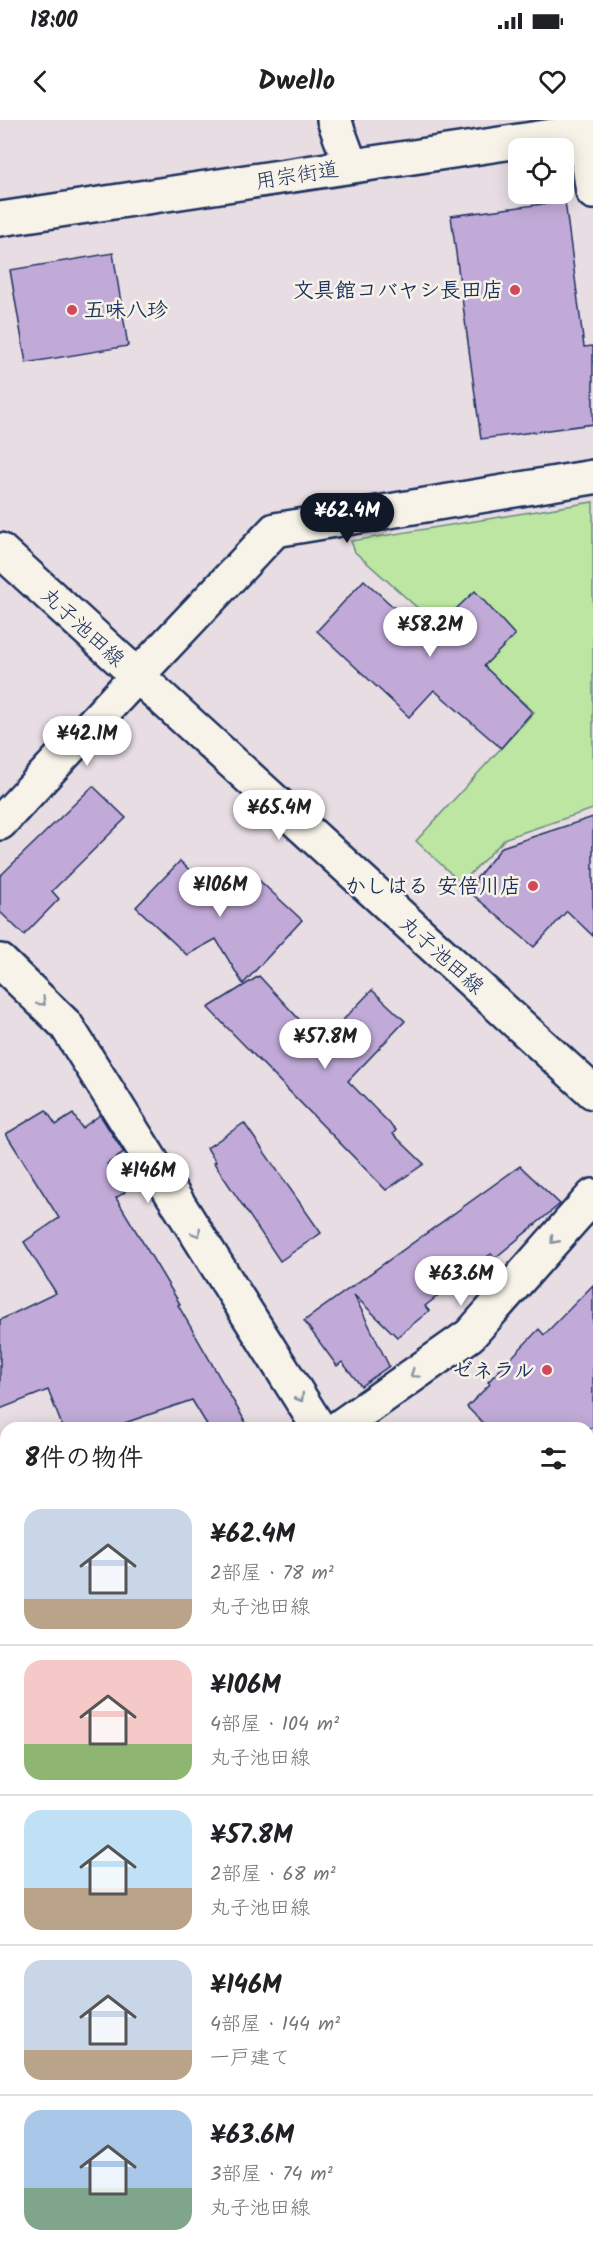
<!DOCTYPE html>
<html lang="ja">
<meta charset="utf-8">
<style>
body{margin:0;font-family:Kalam,"Klee One",sans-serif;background:#f2f2f2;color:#202124;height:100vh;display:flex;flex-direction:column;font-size:22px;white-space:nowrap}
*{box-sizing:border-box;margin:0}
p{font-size:20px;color:#757577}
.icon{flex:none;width:33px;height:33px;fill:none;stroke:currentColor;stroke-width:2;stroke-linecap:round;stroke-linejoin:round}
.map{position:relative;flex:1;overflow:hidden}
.sheet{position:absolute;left:0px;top:1302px;width:594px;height:836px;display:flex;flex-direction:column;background:#fff;border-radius:18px 18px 0 0;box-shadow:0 3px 15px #0003}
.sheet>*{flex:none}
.controls{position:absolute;left:508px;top:18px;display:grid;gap:12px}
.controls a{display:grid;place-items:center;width:66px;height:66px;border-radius:12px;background:#fff;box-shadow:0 3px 15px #0003;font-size:30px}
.price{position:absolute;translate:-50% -51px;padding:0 14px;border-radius:21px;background:#fff;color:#222;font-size:20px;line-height:39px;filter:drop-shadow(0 2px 3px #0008)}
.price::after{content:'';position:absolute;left:50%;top:36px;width:18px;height:14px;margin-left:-9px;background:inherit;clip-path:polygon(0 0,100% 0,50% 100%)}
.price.selected{background:#111827;color:#fff}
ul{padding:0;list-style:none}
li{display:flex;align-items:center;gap:18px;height:150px;padding:0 24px}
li+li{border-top:2px solid #e0e0e0}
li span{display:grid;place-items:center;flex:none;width:168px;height:120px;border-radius:18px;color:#555}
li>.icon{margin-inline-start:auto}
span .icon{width:72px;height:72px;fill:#fffc;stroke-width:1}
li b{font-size:26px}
h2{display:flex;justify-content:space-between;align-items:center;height:72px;padding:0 24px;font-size:26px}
.status{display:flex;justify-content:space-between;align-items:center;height:42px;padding:0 30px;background:#fff;direction:ltr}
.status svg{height:16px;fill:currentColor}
header{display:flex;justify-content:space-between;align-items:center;height:78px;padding:0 24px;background:#fff;font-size:27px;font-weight:700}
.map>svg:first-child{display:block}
.green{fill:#bce6a2;stroke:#6c8a80;stroke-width:1.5}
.building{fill:#c1aad8;stroke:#1b2f5e;stroke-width:1.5}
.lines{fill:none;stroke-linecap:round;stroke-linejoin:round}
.street-casing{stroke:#1b2f5e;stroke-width:38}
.secondary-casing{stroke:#1b2f5e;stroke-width:38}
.street{stroke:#f7f3e8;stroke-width:33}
.secondary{stroke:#f7f3e8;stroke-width:33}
.oneway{stroke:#8991a3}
.poi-dot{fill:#d1495b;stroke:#f7f3e8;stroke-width:2}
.labels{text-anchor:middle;stroke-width:5;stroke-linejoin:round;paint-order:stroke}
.street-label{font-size:21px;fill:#1b2f5e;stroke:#f7f3e8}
.poi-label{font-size:21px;font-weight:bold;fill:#1b2f5e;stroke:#f7f3e8;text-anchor:end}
</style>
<div class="status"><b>18:00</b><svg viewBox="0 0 49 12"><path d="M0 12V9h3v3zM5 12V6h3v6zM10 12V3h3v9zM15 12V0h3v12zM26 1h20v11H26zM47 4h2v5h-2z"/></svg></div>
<header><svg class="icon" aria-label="back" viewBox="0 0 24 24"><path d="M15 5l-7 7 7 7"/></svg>Dwello<svg class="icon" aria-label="heart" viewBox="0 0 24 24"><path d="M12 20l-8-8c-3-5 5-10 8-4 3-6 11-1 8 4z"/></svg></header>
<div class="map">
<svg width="593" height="2137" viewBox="0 0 593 2137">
<rect width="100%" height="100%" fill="#e7dde3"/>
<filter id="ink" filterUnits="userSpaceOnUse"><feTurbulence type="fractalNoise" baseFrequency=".0167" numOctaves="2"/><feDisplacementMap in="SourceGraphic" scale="12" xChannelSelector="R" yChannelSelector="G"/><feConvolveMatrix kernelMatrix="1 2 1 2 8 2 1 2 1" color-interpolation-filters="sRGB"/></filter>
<g filter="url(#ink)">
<path class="green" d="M593,382V689L506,718L461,763L416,721L534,592L355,432L351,421Z"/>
<g class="building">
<path d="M565,81L584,227L593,226V304L481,319L451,96Z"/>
<path d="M113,133L128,226L26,243L10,150Z"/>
<path d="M364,460L426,517L475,471L515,515L484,546L532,592L501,628L434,570L409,597L317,511Z"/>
<path d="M93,666L126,698L52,771L59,779L24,815L0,792V756Z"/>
<path d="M593,697V816L567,791L534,827L467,770L502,727Z"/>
<path d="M180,741L222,781L249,751L302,800L243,864L216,819L187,835L136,787Z"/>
<path d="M259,856L321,923L372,870L405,901L348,961L396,1010L393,1014L424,1044L386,1070L208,888Z"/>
<path d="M46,990L56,1005L73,994L82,1008L100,995L124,1033L107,1044L125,1072L116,1078L180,1184L178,1185L249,1308H209L192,1280L110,1308H63L48,1270L0,1289V1200L56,1173L24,1122L59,1098L6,1014Z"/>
<path d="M244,1003L321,1113L280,1141L214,1043L216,1042L207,1028Z"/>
<path d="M520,1046L560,1084L495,1138L491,1134L425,1186L429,1191L397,1217L354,1175L389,1246L361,1266L342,1242L337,1246L304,1201Z"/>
<path d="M593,1165V1308H488L467,1287L490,1264L488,1262L539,1209L544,1215Z"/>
</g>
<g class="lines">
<g class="street-casing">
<g id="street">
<path d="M334,0L351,46"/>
<path d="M584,11L593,72"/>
<path d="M0,703L136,557"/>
<path d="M0,841L66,905L319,1308"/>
<path d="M338,1308L470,1215L593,1076"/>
<path d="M0,1417L6,1423"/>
<path d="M0,1690L6,1688"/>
<path d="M588,1699L593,1693"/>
<path d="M588,1993L593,1987"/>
<path d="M185,2137L190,2132"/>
<path d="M461,2137L466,2132"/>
</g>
</g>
<g class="secondary-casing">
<g id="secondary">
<path d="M0,99L593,10"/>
<path d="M0,430L593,972"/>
<path d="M136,557L275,410L593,357"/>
<path d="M588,1475L593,1470"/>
<path d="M0,2086L6,2080"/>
</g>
</g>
<use href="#street" class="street"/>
<use href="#secondary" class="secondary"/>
</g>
<defs><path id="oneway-chevron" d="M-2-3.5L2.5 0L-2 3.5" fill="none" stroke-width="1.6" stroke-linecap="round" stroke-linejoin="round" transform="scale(1.5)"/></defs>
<g class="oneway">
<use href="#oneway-chevron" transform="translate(42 882) rotate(44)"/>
<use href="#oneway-chevron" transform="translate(197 1113) rotate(58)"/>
<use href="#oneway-chevron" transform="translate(554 1120) rotate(132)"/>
<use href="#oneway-chevron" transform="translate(414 1254) rotate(145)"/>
<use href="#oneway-chevron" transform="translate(300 1278) rotate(58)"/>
</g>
</g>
<g class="poi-dot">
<circle cx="515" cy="170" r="6"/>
<circle cx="72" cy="190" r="6"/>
<circle cx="533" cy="766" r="6"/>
<circle cx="547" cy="1250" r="6"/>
</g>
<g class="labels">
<g class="street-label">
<text transform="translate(297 55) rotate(-9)" y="7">用宗街道</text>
<text transform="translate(83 507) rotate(43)" y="7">丸子池田線</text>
<text transform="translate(442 835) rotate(42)" y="7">丸子池田線</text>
</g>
<g class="poi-label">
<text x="503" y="177">文具館コバヤシ長田店</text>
<text x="84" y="197" text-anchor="start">五味八珍</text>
<text x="521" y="773">かしはる 安倍川店</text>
<text x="535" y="1257">ゼネラル</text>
</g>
</g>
</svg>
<div class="controls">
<a><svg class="icon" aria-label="locate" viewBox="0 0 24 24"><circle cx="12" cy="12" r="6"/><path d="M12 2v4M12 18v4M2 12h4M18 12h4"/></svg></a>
</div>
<b class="price selected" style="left:347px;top:424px">¥62.4M</b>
<b class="price" style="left:430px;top:538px">¥58.2M</b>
<b class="price" style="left:87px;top:647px">¥42.1M</b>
<b class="price" style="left:279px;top:721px">¥65.4M</b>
<b class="price" style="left:220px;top:798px">¥106M</b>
<b class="price" style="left:325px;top:950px">¥57.8M</b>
<b class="price" style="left:148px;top:1084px">¥146M</b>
<b class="price" style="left:461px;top:1187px">¥63.6M</b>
<section class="sheet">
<h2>8件の物件<svg class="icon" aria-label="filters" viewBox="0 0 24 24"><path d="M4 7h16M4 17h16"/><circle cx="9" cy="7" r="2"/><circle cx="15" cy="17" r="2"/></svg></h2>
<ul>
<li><span style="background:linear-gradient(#c9d6e8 75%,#b9a48a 0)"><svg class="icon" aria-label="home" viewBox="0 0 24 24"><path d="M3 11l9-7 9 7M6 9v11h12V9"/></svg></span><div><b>¥62.4M</b><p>2部屋 · 78 m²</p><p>丸子池田線</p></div></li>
<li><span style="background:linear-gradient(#f6c9c9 70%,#8fb573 0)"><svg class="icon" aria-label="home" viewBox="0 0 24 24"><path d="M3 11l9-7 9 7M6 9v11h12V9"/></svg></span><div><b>¥106M</b><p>4部屋 · 104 m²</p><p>丸子池田線</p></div></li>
<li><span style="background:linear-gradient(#bfe0f5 65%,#b9a48a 0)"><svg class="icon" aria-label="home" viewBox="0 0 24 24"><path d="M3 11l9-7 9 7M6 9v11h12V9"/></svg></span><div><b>¥57.8M</b><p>2部屋 · 68 m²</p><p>丸子池田線</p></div></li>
<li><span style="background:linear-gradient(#c9d6e8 75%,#b9a48a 0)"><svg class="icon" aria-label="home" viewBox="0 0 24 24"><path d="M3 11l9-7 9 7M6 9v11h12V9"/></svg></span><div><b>¥146M</b><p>4部屋 · 144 m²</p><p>一戸建て</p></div></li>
<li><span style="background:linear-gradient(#a9c7e8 65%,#7fa58c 0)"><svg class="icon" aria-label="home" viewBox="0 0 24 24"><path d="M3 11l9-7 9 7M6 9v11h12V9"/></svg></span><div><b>¥63.6M</b><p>3部屋 · 74 m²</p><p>丸子池田線</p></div></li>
</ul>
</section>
</div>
